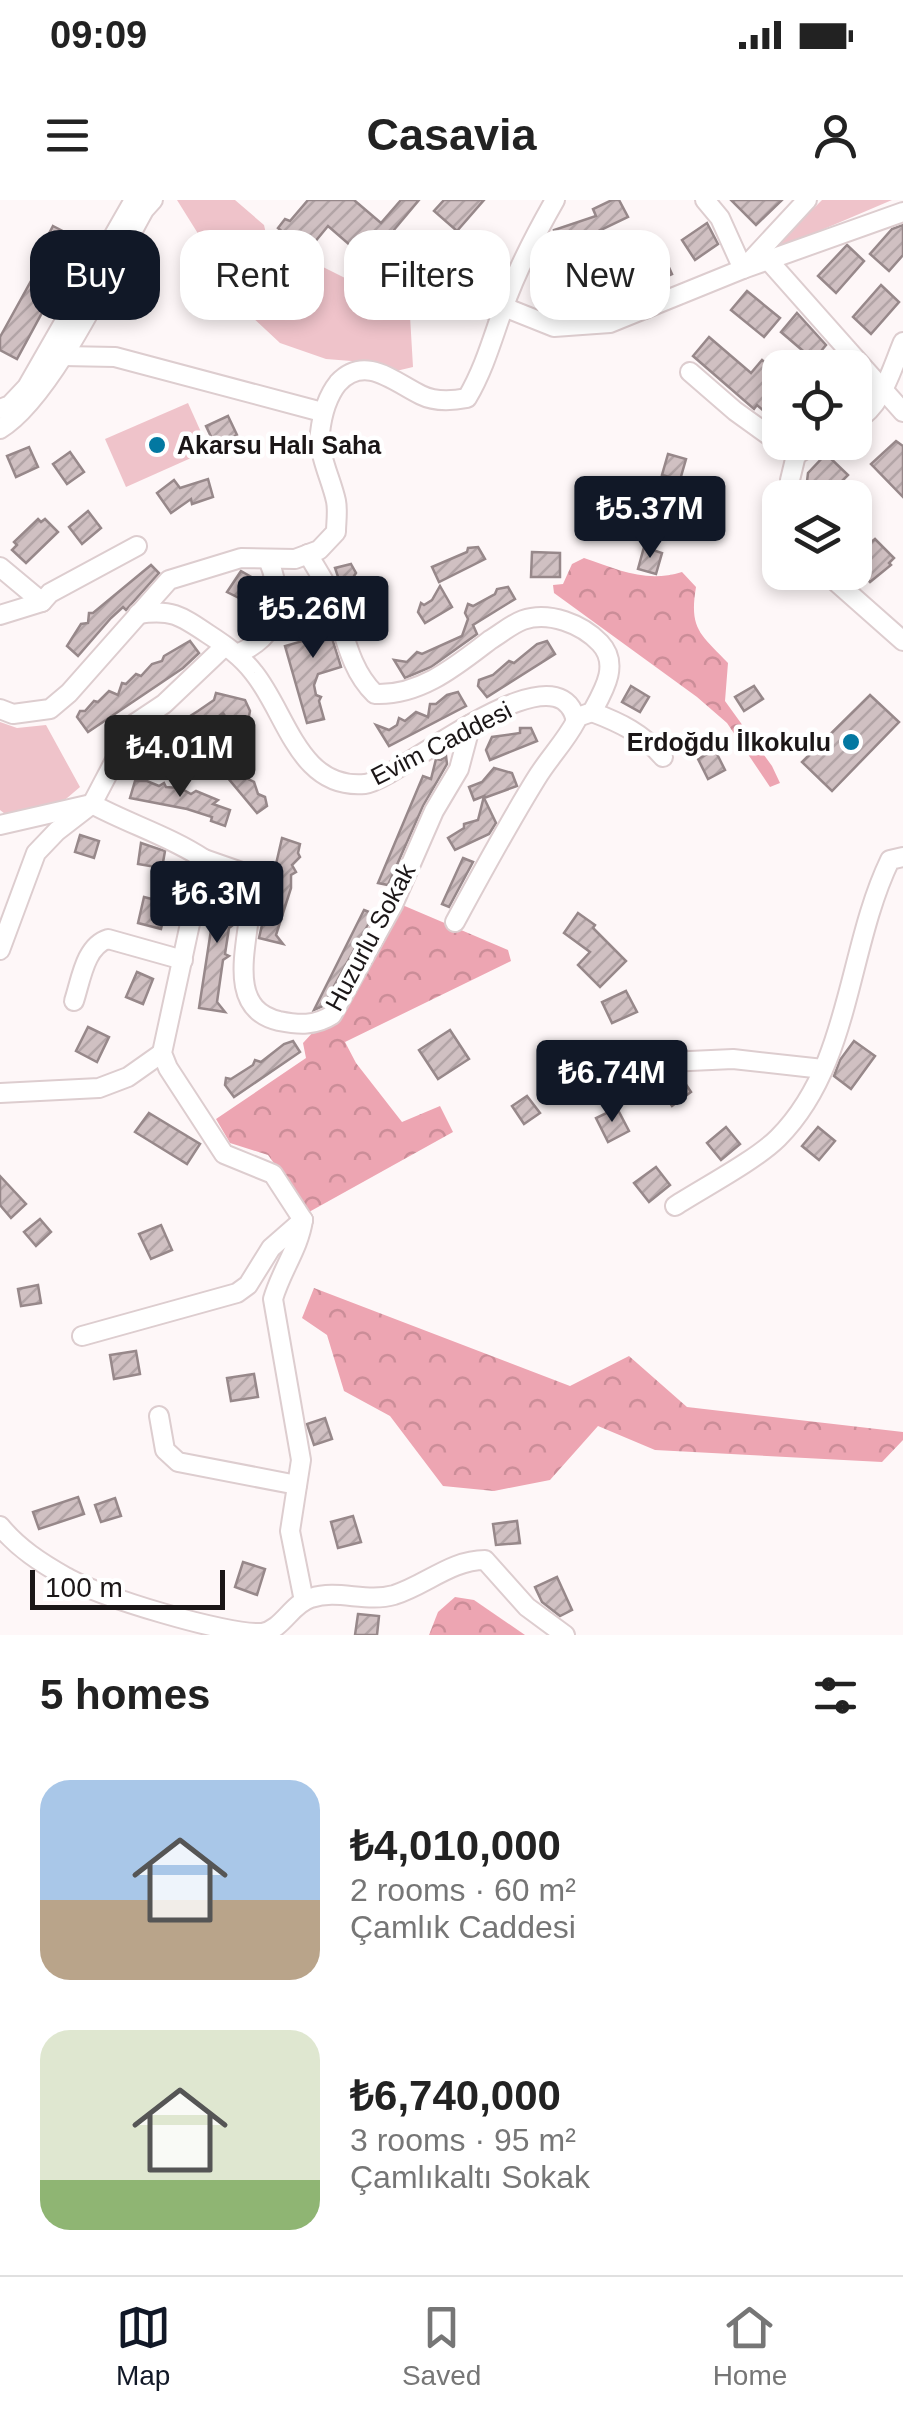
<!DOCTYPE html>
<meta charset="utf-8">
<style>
body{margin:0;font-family:Arial,sans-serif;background:#f2f2f2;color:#222;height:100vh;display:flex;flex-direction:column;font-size:38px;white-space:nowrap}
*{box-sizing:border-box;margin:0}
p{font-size:32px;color:#767676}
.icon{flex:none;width:55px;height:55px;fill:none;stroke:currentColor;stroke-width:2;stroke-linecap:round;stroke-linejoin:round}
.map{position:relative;height:1435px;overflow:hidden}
.side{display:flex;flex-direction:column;background:#fff;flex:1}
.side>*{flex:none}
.guide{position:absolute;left:30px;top:30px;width:845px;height:90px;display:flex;gap:20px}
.controls{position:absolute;left:762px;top:150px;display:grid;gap:20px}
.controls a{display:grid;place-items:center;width:110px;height:110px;border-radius:20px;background:#fff;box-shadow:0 5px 15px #0003;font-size:50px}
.scale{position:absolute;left:30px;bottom:25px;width:195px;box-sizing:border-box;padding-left:10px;border:5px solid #1b1617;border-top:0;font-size:28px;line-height:35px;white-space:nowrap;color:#1b1617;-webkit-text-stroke:8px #fff;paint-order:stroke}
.price{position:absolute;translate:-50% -85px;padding:0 22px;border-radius:10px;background:#111827;color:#fff;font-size:32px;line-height:65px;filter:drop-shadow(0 2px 5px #0008)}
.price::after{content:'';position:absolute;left:50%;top:60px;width:30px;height:22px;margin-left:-15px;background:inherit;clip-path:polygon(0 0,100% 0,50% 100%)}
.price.active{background:#222;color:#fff}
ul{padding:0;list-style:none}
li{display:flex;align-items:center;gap:30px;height:250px;padding:0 40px}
li span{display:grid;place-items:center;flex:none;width:280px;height:200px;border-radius:30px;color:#555}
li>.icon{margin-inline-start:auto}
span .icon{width:120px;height:120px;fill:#fffc;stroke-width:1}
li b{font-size:42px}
h2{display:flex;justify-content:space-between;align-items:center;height:120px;padding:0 40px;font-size:42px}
.pill{padding:0 35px;border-radius:30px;background:#fff;box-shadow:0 5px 15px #0003;font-size:35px;line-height:90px}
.pill.active{background:#111827;color:#fff}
.status{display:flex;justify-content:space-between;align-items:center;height:70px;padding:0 50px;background:#fff;direction:ltr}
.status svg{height:28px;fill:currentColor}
header{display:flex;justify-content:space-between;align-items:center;height:130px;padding:0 40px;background:#fff;font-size:45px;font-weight:600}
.dock{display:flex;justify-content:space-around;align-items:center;height:140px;border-top:2px solid #e0e0e0;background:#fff;font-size:28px;color:#767676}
.dock a{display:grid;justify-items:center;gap:5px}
.dock .active{color:#111827}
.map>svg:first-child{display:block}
.forest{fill:url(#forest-crowns)}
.park{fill:#efc3ca}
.building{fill:url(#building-hatch);stroke:#97888a;stroke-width:2.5}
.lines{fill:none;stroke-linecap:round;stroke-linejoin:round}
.minor-casing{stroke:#ddcdcf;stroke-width:22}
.minor{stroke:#fff;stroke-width:18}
.poi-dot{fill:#0378a1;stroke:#fff;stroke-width:4}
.labels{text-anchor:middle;stroke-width:9;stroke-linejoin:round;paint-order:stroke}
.poi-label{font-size:25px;font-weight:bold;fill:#1b1617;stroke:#fff;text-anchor:start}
.street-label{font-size:25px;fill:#1b1617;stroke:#fff}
</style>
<div class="status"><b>09:09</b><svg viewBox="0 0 49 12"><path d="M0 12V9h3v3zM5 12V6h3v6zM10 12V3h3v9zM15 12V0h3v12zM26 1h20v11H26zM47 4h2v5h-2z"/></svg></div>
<header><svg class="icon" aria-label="menu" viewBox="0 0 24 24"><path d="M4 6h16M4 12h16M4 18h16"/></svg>Casavia<svg class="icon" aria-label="person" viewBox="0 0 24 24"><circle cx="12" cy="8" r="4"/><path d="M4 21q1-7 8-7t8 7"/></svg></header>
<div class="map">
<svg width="903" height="1435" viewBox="0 0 903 1435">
<defs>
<pattern id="forest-crowns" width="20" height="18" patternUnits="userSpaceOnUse" patternTransform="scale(2.5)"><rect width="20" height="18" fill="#eda5b2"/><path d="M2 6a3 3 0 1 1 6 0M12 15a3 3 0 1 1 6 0" fill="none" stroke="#cb8d98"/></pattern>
<pattern id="building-hatch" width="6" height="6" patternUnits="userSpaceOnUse" patternTransform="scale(2.5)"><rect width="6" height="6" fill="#d0c0c2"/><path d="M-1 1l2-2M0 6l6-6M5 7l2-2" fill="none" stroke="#b2a4a6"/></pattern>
</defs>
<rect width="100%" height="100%" fill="#fef7f8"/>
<g class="forest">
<path d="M584,358C619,370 646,383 682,372L696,387C689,429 700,434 728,463L725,501L772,566L780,583L770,587L727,523L697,497L554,393L553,385L563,384L572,364Z"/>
<path d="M400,704L508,750L511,761L345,842L356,863L402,922L440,906L453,932L309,1012L268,955L230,943L216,919L306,858L303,843L315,830Z"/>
<path d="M314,1088L570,1186L629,1156L687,1207L903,1232V1240L882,1262L655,1250L598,1226L550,1280L494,1291L443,1286L390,1216L344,1191L327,1135L302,1118Z"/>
<path d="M455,1397L474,1400L525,1435H429L438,1412Z"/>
</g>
<g class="park">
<path d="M177,0H235L264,25L267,38L287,55L313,62L369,90L410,116L413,167L392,172L364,162L326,159L280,143L238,104L247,96L212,56Z"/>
<path d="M822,0H892L770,52Z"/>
<path d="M188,203L209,250L126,287L105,239Z"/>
<path d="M0,522L17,528L46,525L80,587L60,604L9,617L0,610Z"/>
</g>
<g class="building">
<path d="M308,0H354L381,23L401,0H419L393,31L423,57L427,51L441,63L411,98L328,26L314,43L318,46L310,56L278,28L285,19L290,21Z"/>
<path d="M444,0H484L457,31L434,11Z"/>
<path d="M612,0H619L628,17L586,37L589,44L562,54L554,30L596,16L593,9Z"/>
<path d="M731,0H782L756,25Z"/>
<path d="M707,23L718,44L695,60L682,40Z"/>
<path d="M903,25V55L889,71L870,54L892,29Z"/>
<path d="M53,26L86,43L75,66L69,63L17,159L0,150V137L47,52L41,49Z"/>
<path d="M847,45L864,61L836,93L818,76Z"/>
<path d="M662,52L672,74L643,87L633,65Z"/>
<path d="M584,69L594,98L570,105L560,76Z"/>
<path d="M881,85L899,102L871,134L853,117Z"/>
<path d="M747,91L780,118L764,137L731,110Z"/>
<path d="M797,113L826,145L821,151L840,168H823L781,132Z"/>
<path d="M709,137L751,173L762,160L780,176V225L757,205L754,209L693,156Z"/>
<path d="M228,216L237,235L215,245L206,226Z"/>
<path d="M896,241L903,246V297L871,264Z"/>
<path d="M29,247L38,267L16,277L7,256Z"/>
<path d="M70,252L84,272L67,284L53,264Z"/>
<path d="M668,254L686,259L680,280L662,275Z"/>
<path d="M826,254L848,275L837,286L849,298H805L808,273Z"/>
<path d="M208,279L213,297L192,304L191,299L171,313L157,293L174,280L180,288Z"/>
<path d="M855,303L868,316L855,329L870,343L875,339L894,358L889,363L891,365L870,382L855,367Z"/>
<path d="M88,311L101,328L82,344L69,327Z"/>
<path d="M38,319L41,322L45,319L58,332L26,363L12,350L17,345L14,342Z"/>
<path d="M478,347L485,359L439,382L432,367L467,352L468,348Z"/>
<path d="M644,347L662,353L656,374L638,369Z"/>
<path d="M532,352L560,353V377H531Z"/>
<path d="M351,364L356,373L354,376L363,412L351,415L335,368Z"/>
<path d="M151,365L159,373L126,410L123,407L111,418L78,456L67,446L81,424L88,423L89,413H93Z"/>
<path d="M241,371L260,382L247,402L227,392Z"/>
<path d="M440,386L452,407L425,423L418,412L421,403L424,405L432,400Z"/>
<path d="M508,387L515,399L473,425L477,434L431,467L405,478L394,460L407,462L417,452L422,454L462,436L468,419L465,413L468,404L473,406L495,394L497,389Z"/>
<path d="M321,403L341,467L318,474L314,485L316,495L321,497L319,501L324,519L307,523L285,446L313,438L305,407Z"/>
<path d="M190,441L199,453L183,468L88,532L77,517L80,511H85L94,501L98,502L109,491L118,495L122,483L126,484L136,474L141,476L152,464L162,461L164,456Z"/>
<path d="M547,441L555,454L487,497L478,486L479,480L493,475L509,461L514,463L537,444Z"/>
<path d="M631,486L649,497L640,512L622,502Z"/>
<path d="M754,486L763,499L744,511L735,497Z"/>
<path d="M458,492L466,506L389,546L376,525L389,530L397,525L399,518L405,521L416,512L428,517L430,504H436L447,495Z"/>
<path d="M216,493L245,500L250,511L248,522L252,526V555L223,513L198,532L238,546L234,561L245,569L242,576L254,582L258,594L265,597L267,606L257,613L182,523L188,538L160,557L151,545L152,537H157L198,511L214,500Z"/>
<path d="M870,495L899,522L832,591L802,562Z"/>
<path d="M520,528H531L537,541L490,560L486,550L492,537L520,533Z"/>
<path d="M715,550L725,570L708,579L698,559Z"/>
<path d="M446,556L447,564L423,606L388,685L378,683L423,576L431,579L436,559L441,560Z"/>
<path d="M494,568L512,573L517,586L484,598L496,623L489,634L455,650L448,638L464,628V624L478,620L484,596L474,600L469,587L482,582Z"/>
<path d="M135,581H147L159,586L164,583L166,587L180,588L191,594L196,591L218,600L213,604L230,610L225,626L211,621L212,617L187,609L130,598Z"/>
<path d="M80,635L99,641L94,658L75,652Z"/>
<path d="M282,638L300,644L298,653L300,657L292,665L296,672L291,675V688L276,735L283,744L259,738Z"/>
<path d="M141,643L165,651L162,668L138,664Z"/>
<path d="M463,658L473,662L449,707L442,704Z"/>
<path d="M219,678L236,684L229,722L233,725L229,728L225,754L229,756L223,760L217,802L225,812L199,808Z"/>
<path d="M144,697L167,703L161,729L138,723Z"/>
<path d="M364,710L374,714L323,806L314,810Z"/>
<path d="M578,713L595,725L593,728L626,761L600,787L578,765L590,752L564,733Z"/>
<path d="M137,772L153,779L143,804L126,797Z"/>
<path d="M626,791L637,812L612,823L602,802Z"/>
<path d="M88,827L109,837L97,862L76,851Z"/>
<path d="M450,830L469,859L438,879L419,850Z"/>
<path d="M293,841L300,852L234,897L225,885L226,878L231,879L253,865L255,860L261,862L284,844Z"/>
<path d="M854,841L875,856L851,889L834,876L840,860Z"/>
<path d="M670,874H679L691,892L672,906L657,884Z"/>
<path d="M527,896L540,913L524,924L512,906Z"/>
<path d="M617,908L629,931L608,942L596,918Z"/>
<path d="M149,913L200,944L187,964L135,932Z"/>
<path d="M726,927L740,944L721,960L707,943Z"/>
<path d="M818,927L835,941L819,960L802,946Z"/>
<path d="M656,967L670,985L649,1002L634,983Z"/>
<path d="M0,976L26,1004L11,1018L0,1005Z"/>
<path d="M40,1019L51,1032L36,1046L24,1032Z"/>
<path d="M161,1025L172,1050L151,1059L139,1034Z"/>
<path d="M38,1085L41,1103L21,1106L18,1089Z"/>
<path d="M136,1151L140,1174L114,1179L110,1155Z"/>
<path d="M254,1174L258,1197L231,1201L227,1178Z"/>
<path d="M325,1218L332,1239L314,1245L307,1224Z"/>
<path d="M78,1297L84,1314L39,1329L33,1312Z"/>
<path d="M115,1298L121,1316L101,1322L95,1305Z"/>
<path d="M353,1316L361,1342L338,1348L331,1322Z"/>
<path d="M517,1321L520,1343L496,1345L493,1324Z"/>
<path d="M243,1362L265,1369L257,1395L235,1387Z"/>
<path d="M557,1377L572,1410L560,1416L542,1402L535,1387Z"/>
<path d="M358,1414L379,1416L377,1435H355Z"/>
</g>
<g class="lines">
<g class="minor-casing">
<g id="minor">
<path d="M705,0L720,18L743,69L807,0"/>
<path d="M768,60L903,212"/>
<path d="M504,107L554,127L610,123L743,69L903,12"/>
<path d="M63,156L115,157L322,212"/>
<path d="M690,172L735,211L796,255"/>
<path d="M0,209L10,205L27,187L134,0"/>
<path d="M855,221C882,207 892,168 903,142"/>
<path d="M0,229C52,198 113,65 144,10L153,0"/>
<path d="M796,255L817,242"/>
<path d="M790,298V280L796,255"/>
<path d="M308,354C315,367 325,381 331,395C344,429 348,468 375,494C420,496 456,466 490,440C500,434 512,424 523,420C549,411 582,424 600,443C620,464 604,490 592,512L575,518"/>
<path d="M0,367L42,402"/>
<path d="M825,372L903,441"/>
<path d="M138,414C171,409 180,415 208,434C225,445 241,456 254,473C287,514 299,590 365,584C397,581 559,440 576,521C565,542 548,559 536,579C507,626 481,674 455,722"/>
<path d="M0,415L42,402L50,393L137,346"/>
<path d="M237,454C281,435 285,401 268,359"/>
<path d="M0,509L13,514L50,509L69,493L169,380L241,358L295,359L319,350L336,332C336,323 338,311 336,301C331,278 319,258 320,233C322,215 326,198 338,183C365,154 394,182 421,195C435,202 452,201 467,198C484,169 492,140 503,109C516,71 535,35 555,0"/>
<path d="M592,512C621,523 642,533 663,557"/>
<path d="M92,604C129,624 169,636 204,659L162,853L168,868L224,954L273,974L303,1020"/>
<path d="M0,625L87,605"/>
<path d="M204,659L250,675C259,721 215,806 279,821C299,825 315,826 332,815L393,705L434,611L459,569L471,524"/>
<path d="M0,750L36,653L57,631L92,604L134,524L164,504L225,446"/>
<path d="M74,801C81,780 85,746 108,739L183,760"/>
<path d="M585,871L603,865L733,859L823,869"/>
<path d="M0,893L99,888L128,877L162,853"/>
<path d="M675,1006C703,988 756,960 778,938C851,865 847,749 890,660L903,657"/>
<path d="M303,1020C299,1048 281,1071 273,1099L301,1260L290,1331L304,1401"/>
<path d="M82,1136L237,1093L248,1085L271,1048L303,1020"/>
<path d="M159,1216L165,1250L178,1262L297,1285"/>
<path d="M0,1326C18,1348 41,1363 66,1377C99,1397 226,1435 262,1433C283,1429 291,1404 311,1398C338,1389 366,1403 394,1395C426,1385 451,1360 485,1360L527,1407L565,1435"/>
</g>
</g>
<use href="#minor" class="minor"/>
</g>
<g class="poi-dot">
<circle cx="157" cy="245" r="10"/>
<circle cx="851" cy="542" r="10"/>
</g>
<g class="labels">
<g class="poi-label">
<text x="177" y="254">Akarsu Halı Saha</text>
<text x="831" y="551" text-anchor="end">Erdoğdu İlkokulu</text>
</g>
<g class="street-label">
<text transform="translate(441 543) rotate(-27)" y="9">Evim Caddesi</text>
<text transform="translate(370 737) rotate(-62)" y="9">Huzurlu Sokak</text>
</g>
</g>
</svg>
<div class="controls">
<a><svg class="icon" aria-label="locate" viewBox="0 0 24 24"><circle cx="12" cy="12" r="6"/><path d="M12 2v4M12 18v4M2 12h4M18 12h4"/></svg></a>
<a><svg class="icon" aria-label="layers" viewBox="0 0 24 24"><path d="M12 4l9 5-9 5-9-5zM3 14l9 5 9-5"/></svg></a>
</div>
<div class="scale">100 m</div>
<b class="price" style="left:650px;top:361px">₺5.37M</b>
<b class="price" style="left:313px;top:461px">₺5.26M</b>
<b class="price active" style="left:180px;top:600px">₺4.01M</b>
<b class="price" style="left:217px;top:746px">₺6.3M</b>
<b class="price" style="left:612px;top:925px">₺6.74M</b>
<div class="guide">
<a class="pill active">Buy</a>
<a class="pill">Rent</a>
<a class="pill">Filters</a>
<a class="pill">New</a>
</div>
</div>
<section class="side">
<h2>5 homes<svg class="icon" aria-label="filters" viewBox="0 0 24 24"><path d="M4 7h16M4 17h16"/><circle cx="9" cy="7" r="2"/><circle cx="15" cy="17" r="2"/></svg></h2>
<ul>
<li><span style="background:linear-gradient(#a9c7e8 60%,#b9a48a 0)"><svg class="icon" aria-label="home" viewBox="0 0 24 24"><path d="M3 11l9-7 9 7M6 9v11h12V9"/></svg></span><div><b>₺4,010,000</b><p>2 rooms · 60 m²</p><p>Çamlık Caddesi</p></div></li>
<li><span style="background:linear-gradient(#dfe7d0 75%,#8fb573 0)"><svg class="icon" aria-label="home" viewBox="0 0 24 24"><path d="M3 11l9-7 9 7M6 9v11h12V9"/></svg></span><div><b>₺6,740,000</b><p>3 rooms · 95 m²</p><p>Çamlıkaltı Sokak</p></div></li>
</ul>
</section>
<nav class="dock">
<a class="active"><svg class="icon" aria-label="map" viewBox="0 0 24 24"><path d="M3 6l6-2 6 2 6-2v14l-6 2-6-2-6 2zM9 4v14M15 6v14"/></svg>Map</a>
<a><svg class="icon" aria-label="saved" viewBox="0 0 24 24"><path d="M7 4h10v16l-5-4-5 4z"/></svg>Saved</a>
<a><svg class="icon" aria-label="home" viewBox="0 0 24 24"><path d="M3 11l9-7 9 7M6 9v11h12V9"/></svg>Home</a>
</nav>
